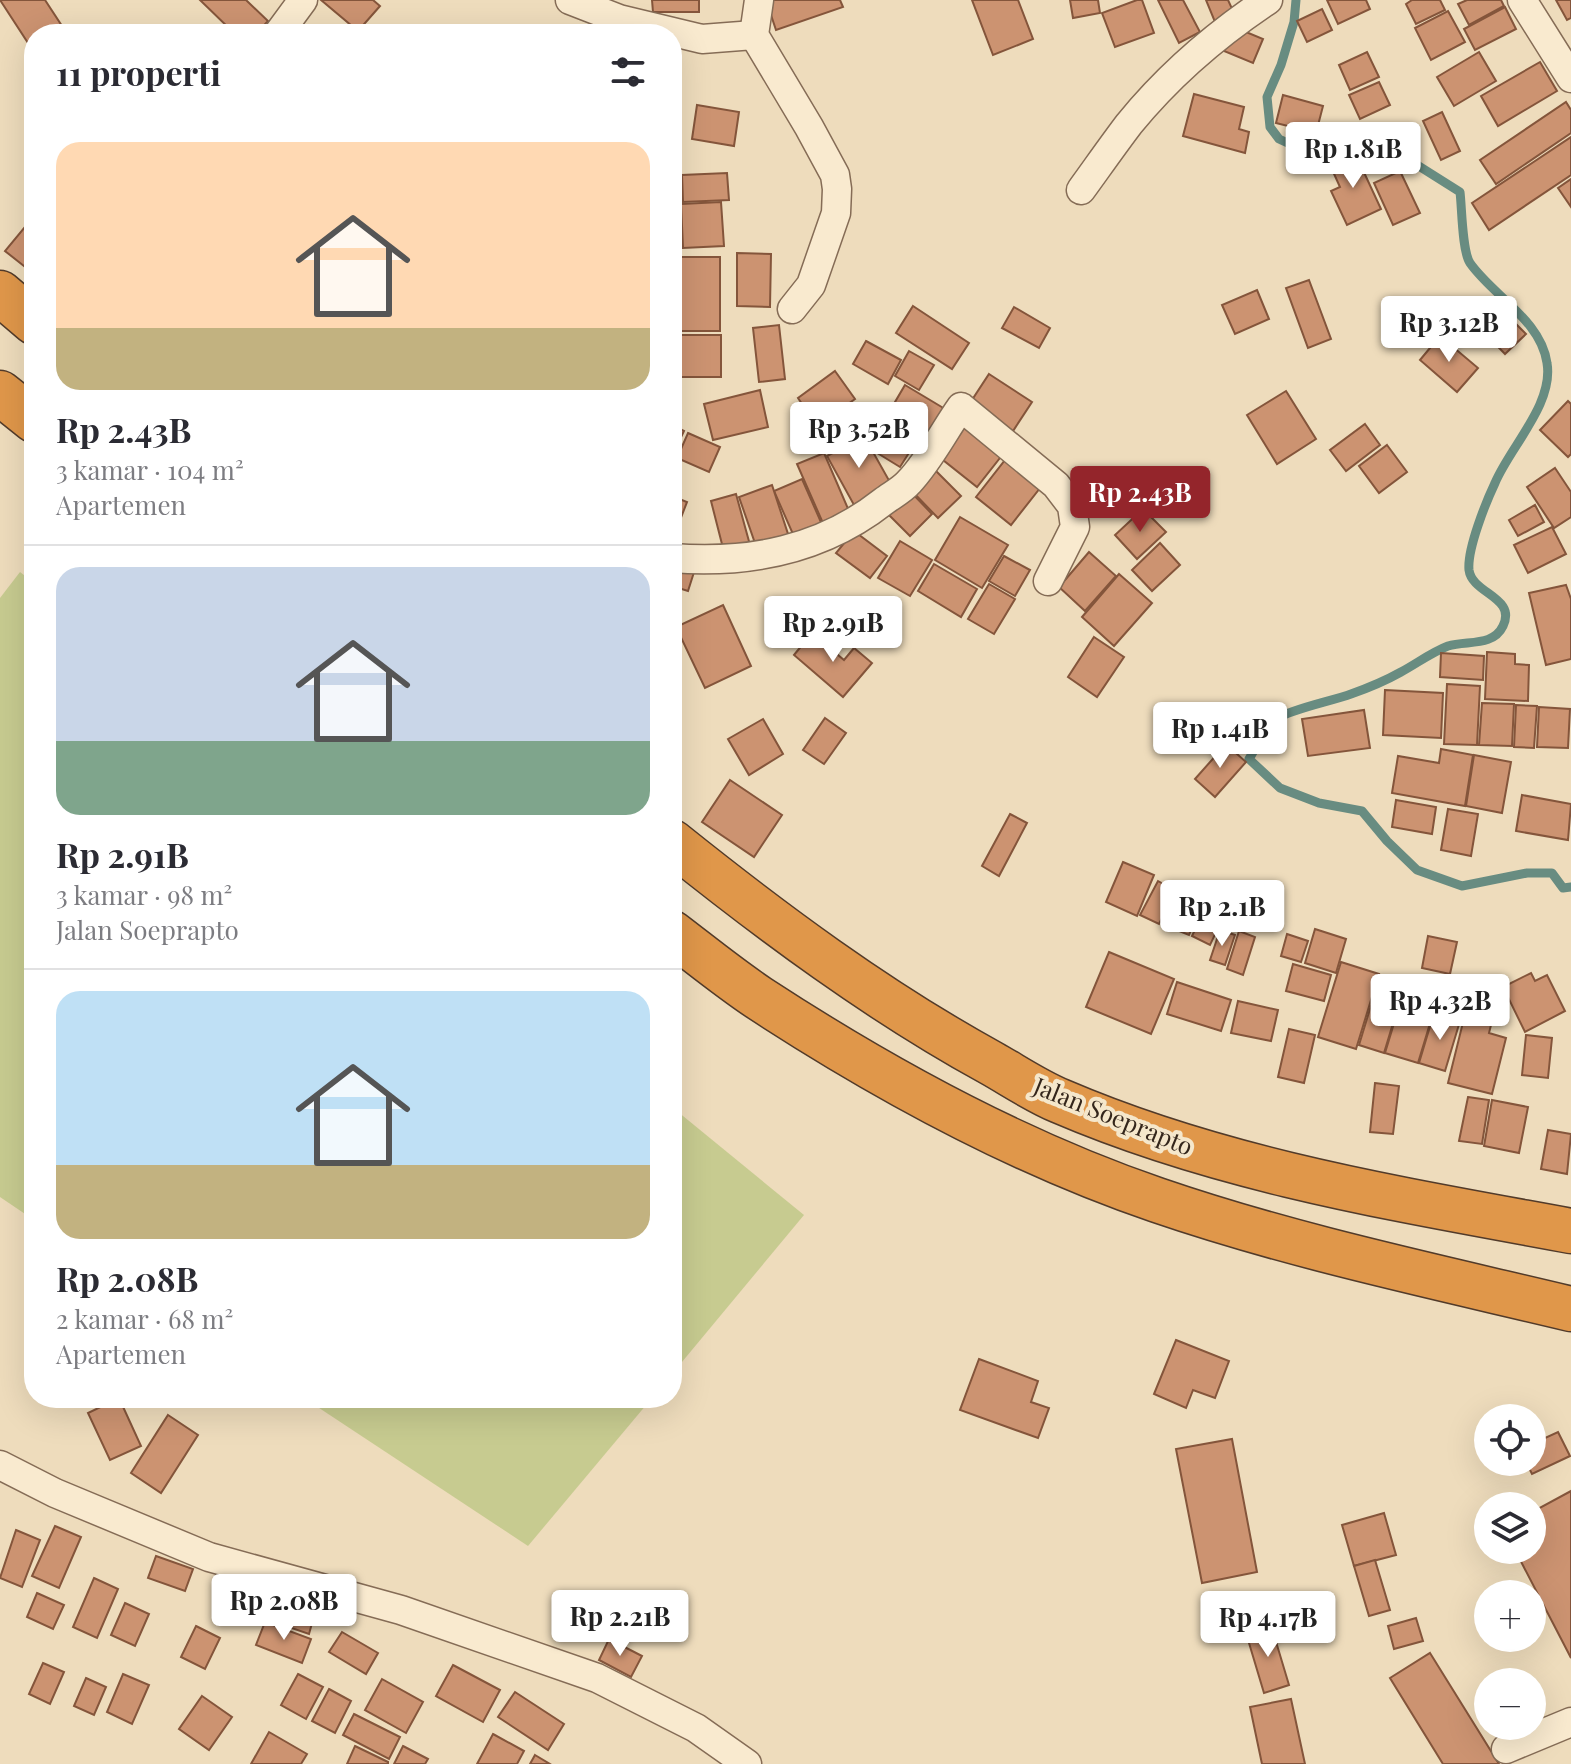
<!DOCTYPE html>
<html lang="id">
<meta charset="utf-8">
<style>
body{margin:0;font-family:"Playfair Display",serif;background:#f2f2f3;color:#2b2b33;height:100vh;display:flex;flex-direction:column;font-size:30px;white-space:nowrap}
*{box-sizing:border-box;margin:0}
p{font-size:26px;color:#7c7c81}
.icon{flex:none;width:44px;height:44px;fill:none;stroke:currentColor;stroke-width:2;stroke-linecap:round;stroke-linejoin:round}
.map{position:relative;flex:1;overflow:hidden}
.details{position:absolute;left:24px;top:24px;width:658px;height:1384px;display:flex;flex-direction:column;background:#fff;border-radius:32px;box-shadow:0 8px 32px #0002}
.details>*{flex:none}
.tools{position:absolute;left:1474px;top:1404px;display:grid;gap:16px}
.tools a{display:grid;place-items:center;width:72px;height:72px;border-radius:50%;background:#fff;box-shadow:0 8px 32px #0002;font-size:40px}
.price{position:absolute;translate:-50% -68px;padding:0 18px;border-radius:8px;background:#fff;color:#222;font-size:26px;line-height:52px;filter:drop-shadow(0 2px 4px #0008)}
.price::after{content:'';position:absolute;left:50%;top:48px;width:24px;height:18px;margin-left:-12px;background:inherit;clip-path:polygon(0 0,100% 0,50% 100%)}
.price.on{background:#94252b;color:#fff}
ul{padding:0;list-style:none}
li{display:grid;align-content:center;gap:16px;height:424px;padding:0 32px}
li+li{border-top:2px solid #e1e1e2}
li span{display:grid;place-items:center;height:248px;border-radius:24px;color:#555}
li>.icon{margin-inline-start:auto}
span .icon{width:144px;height:144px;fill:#fffc;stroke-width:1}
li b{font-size:34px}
h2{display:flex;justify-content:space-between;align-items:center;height:96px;padding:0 32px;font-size:34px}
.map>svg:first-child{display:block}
.green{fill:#c7cb90}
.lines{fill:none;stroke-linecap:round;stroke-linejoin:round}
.stream{stroke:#688c81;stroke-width:9}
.building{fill:#cc9371;stroke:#84553b;stroke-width:2}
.street-casing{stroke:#856c56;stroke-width:31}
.highway-casing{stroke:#523b2a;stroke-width:47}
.street{stroke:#f9eacf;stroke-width:28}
.highway{stroke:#e0974a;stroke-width:44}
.labels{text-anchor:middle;stroke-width:8;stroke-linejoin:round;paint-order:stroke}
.street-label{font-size:24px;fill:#34261b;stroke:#f5e7cb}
</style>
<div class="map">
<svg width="1571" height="1764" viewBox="0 0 1571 1764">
<rect width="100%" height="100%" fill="#eedcbc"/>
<g class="green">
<path d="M20,572L34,583V1220L0,1197V598Z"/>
<path d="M672,1107L804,1215L672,1374Z"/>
<path d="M304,1398H652L528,1546Z"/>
</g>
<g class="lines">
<path class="stream" d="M1296,0L1294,22L1281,65L1267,97L1270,127L1279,139L1303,150L1375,145L1414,163L1460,192C1462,208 1462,251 1470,263C1493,296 1541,320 1547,363C1554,404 1510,447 1495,483C1486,502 1467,549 1469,570C1472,594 1517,597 1503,626C1493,647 1467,640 1448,646C1432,652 1416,664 1401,672C1385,681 1368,688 1351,694C1332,701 1291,709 1276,719C1265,726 1256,748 1249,759L1280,788L1319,803L1362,811L1387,841L1417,870L1462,886L1527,873H1552L1563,888L1571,887"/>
</g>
<g class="building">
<path d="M0,0H45L62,26L49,34H34V43L30,46Z"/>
<path d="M200,0H246L268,21L256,34H235Z"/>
<path d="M321,0H373L380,6L358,31Z"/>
<path d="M652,0H699V12H653Z"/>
<path d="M766,0H840L843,7L776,30Z"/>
<path d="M972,0H1018L1033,39L993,55Z"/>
<path d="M1070,0H1098L1100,13L1073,18Z"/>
<path d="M1137,0H1142L1154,33L1115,47L1102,13Z"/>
<path d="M1158,0H1183L1200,32L1179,43Z"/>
<path d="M1206,0H1228L1234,13L1215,22Z"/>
<path d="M1327,0H1366L1370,9L1338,24Z"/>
<path d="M1412,0H1440L1445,10L1416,24L1406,4Z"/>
<path d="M1467,0H1501L1504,6L1469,25L1458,4Z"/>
<path d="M1556,0H1571V18L1567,20Z"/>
<path d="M1505,7L1516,29L1475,50L1464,29Z"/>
<path d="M1322,9L1332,30L1307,42L1297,21Z"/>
<path d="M1448,11L1465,42L1431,60L1415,28Z"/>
<path d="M296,18L313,34H282Z"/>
<path d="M1234,27L1263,39L1253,63L1224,51Z"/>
<path d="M1367,52L1379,77L1350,90L1339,65Z"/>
<path d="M1479,52L1496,81L1454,106L1437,77Z"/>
<path d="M1540,62L1557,91L1498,126L1481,96Z"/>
<path d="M1379,82L1390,105L1360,119L1349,95Z"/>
<path d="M1194,94L1244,107L1239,129L1249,132L1245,153L1183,136Z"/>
<path d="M1283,95L1323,106L1316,133L1276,123Z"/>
<path d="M1566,102L1571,110V133L1496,184L1480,160Z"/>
<path d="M697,105L739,112L734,146L692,139Z"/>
<path d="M1442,112L1460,151L1441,160L1423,121Z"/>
<path d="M1571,137V175L1489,230L1472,203Z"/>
<path d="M1355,153L1381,209L1347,225L1331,191L1340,187L1330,165Z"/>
<path d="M1400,171L1420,213L1393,225L1374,183Z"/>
<path d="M727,173L729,200L683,202L682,175Z"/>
<path d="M1571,179V207L1558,188Z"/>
<path d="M721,202L724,246L683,248L681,204Z"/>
<path d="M672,212H676L675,261H672Z"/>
<path d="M34,216V274L5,251Z"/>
<path d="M737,253L771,254L770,307L737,306Z"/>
<rect x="677" y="257" width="43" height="74"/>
<rect x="672" y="263" width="2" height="50"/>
<path d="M1309,280L1331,339L1308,348L1286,288Z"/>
<path d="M1257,290L1269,319L1235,334L1222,305Z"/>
<path d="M913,306L969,343L952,369L896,333Z"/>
<path d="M1014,307L1050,328L1039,348L1002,328Z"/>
<path d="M1499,307L1526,334L1505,354L1479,327Z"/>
<rect x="672" y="316" width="2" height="38"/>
<path d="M779,325L785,379L759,382L753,328Z"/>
<path d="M676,335H721V377H677Z"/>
<path d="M1440,336L1478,368L1457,392L1420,360Z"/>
<path d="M866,341L901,360L888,384L853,364Z"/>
<path d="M909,351L934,365L919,390L895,376Z"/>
<path d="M835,371L855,399L817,426L798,398Z"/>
<path d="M989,374L1032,402L1013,431L970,403Z"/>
<path d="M905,385L950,412L933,441L888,414Z"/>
<path d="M760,390L768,427L713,440L704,404Z"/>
<path d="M1286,391L1316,439L1277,464L1247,415Z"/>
<path d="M1568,401L1571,404V454L1568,457L1540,430Z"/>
<path d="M968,418L1007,449L977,487L938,456Z"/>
<path d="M894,420L919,437L900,467L874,451Z"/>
<path d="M1365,424L1380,445L1346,471L1330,450Z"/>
<path d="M672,425L684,431L672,456Z"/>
<path d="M688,433L720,447L709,472L677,458Z"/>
<path d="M864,436L891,484L854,505L827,456Z"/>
<path d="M1387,445L1407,472L1379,493L1359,466Z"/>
<path d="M824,453L852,518L826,530L797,464Z"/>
<path d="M1009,455L1044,483L1011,525L976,497Z"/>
<path d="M931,466L961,496L938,518L909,488Z"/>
<path d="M1555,468L1571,492V517L1554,528L1527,487Z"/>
<path d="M802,479L824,529L796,541L774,491Z"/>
<path d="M772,485L789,537L757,549L739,497Z"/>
<path d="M908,489L932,514L910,536L885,511Z"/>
<path d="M736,494L750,545L724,552L711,501Z"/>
<path d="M672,496L687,502L672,541Z"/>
<path d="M1535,505L1544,522L1518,536L1509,520Z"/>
<path d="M1143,509L1166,532L1137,559L1115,535Z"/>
<path d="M960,517L1008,545L982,588L935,560Z"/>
<path d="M1552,527L1566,554L1528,573L1514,545Z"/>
<path d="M854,531L887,556L870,578L836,553Z"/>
<path d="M900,541L932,560L910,596L878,578Z"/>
<path d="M1160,543L1180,565L1152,591L1132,570Z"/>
<path d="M1089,552L1116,576L1085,611L1059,587Z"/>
<path d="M1004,556L1030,570L1015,596L989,581Z"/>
<path d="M672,563L695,569L688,591L672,586Z"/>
<path d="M934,564L977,589L961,617L918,591Z"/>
<path d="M1119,574L1152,603L1114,646L1082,617Z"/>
<path d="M989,584L1015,599L994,634L968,619Z"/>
<path d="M1566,585L1571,599V659L1546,665L1529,593Z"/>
<path d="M723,605L751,666L705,688L676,627Z"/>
<path d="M812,633L844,660L854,648L872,663L843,697L794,655Z"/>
<path d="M1094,637L1124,657L1097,697L1068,677Z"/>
<path d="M1487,652L1515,654V664L1529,665L1528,701L1485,699Z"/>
<path d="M1441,653L1484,656L1483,680L1440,677Z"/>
<path d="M1447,684L1480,686L1477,745L1444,744Z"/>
<path d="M1385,690L1443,693L1441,738L1383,735Z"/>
<path d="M1482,703L1514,704L1512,746L1479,745Z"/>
<path d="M1516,705L1537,706L1534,748L1514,747Z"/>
<path d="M1539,707L1570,709L1568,748L1537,747Z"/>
<path d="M1364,710L1370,748L1308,756L1302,719Z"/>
<path d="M825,718L846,733L824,764L803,750Z"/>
<path d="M763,719L783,754L749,775L728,739Z"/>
<path d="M1226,744L1246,762L1215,797L1195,779Z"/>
<path d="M1441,749L1473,755L1465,806L1392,793L1398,756L1439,763Z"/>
<path d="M1474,755L1511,762L1502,813L1466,806Z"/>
<path d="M730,780L782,815L754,857L702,822Z"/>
<path d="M1522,795L1571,804L1568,840L1516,831Z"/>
<path d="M1396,800L1436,807L1432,834L1392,827Z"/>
<path d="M1448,809L1478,814L1471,856L1441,850Z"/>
<path d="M1010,814L1027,823L999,876L982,866Z"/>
<path d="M1123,862L1154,875L1137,916L1106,902Z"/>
<path d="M1158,881L1176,891L1159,924L1140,915Z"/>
<path d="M1176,897L1201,907L1189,935L1164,925Z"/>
<path d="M1202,915L1220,924L1210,945L1192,936Z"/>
<path d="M1315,929L1346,939L1336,973L1305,963Z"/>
<path d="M1220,930L1235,935L1225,965L1210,960Z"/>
<path d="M1239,931L1255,937L1243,975L1227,969Z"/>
<path d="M1287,934L1308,941L1301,962L1281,956Z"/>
<path d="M1428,936L1457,942L1450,974L1422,968Z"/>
<path d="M1109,952L1174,979L1151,1034L1086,1007Z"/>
<path d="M1341,962L1379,974L1356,1049L1318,1037Z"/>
<path d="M1293,964L1331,975L1324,1001L1286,991Z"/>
<path d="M1531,973L1535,981L1547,975L1565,1011L1525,1032L1503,987Z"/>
<path d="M1177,982L1231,1000L1221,1031L1167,1014Z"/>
<path d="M1376,989L1401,997L1384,1053L1359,1045Z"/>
<path d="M1471,990L1498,997L1489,1033L1506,1038L1492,1094L1448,1083Z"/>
<path d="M1402,997L1435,1007L1418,1063L1385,1053Z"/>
<path d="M1238,1001L1278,1010L1271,1041L1231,1033Z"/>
<path d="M1434,1013L1460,1021L1445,1071L1419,1063Z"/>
<path d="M1289,1029L1315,1035L1304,1083L1278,1077Z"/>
<path d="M1526,1035L1552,1038L1548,1078L1522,1075Z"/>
<path d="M1375,1083L1399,1086L1393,1134L1370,1132Z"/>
<path d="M1468,1097L1489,1100L1482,1144L1459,1141Z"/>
<path d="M1492,1100L1528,1107L1519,1153L1484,1146Z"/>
<path d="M1548,1130L1571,1134L1567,1174L1541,1169Z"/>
<path d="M1176,1340L1229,1361L1215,1398L1193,1390L1186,1408L1154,1394Z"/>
<path d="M979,1359L1038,1381L1031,1402L1049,1408L1038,1438L960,1410Z"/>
<path d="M119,1398L141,1446L110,1460L88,1413Z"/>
<path d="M168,1415L198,1435L161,1493L131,1473Z"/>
<path d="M1558,1432L1570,1456L1532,1474L1526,1462H1532V1444Z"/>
<path d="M1232,1439L1257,1572L1202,1583L1176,1449Z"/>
<path d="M1571,1491V1658L1515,1550H1532V1512Z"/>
<path d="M1384,1513L1396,1555L1354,1566L1342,1525Z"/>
<path d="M55,1526L81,1537L59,1588L32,1576Z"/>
<path d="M16,1530L40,1540L22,1587L0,1578Z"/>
<path d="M156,1556L193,1569L185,1591L148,1578Z"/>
<path d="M1375,1560L1390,1610L1369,1616L1354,1566Z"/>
<path d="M94,1578L118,1589L97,1638L73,1627Z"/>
<path d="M37,1593L64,1605L53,1629L27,1617Z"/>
<path d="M125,1603L149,1614L135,1646L111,1635Z"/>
<path d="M277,1604L314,1616L309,1634L271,1621Z"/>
<path d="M1416,1618L1423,1641L1394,1649L1388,1626Z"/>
<path d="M265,1622L311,1639L302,1663L256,1645Z"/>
<path d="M1271,1625L1289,1685L1264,1693L1246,1633Z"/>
<path d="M196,1626L220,1638L205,1669L181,1657Z"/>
<path d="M342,1632L378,1653L366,1674L329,1652Z"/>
<path d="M609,1639L642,1656L631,1677L599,1660Z"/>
<path d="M1430,1653L1499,1764H1443L1390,1678Z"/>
<path d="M43,1663L64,1672L50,1704L29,1694Z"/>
<path d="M453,1665L500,1690L483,1722L436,1696Z"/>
<path d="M123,1674L149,1685L132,1724L107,1712Z"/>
<path d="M298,1674L323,1687L306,1719L281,1705Z"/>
<path d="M86,1678L106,1687L94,1715L74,1706Z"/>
<path d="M382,1679L423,1702L406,1733L365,1710Z"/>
<path d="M329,1689L351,1701L335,1733L312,1721Z"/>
<path d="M515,1692L564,1724L548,1750L498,1717Z"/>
<path d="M202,1696L232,1717L209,1750L179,1729Z"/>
<path d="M1291,1699L1305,1764H1262L1250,1707Z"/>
<path d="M354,1714L400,1737L389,1759L343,1735Z"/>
<path d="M269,1732L307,1754L301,1764H251Z"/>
<path d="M493,1734L524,1751L517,1764H477Z"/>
<path d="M355,1746L388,1762V1764H347Z"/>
<path d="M403,1746L428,1759L425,1764H394Z"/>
<path d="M535,1755L550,1764H530Z"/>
</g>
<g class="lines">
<g class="street-casing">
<g id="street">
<path d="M570,0L619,19L702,39L754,35"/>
<path d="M759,0L754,35L809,127L835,175L837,189L836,213L811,285L792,309"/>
<path d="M1522,0L1571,78"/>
<path d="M278,34L303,0"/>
<path d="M1081,190C1097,168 1113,145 1129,124C1168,76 1217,34 1268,0"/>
<path d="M672,558C750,564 822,550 884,501C892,495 902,490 909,482C929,461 944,431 961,407L1056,485L1072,506L1075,527L1048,581"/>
<path d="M0,1465L55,1493L209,1557L401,1610L597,1678L696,1728L747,1764"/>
<path d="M1506,1749L1571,1722"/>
</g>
</g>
<g class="highway-casing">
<g id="highway">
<path d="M0,293L34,322"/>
<path d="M0,393L34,420"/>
<path d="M672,842C773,923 878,1001 991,1063C1014,1076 1036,1091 1060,1101C1223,1171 1398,1199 1571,1231"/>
<path d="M672,933C701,955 729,978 759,998C883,1079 1016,1152 1157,1200C1291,1246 1433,1276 1571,1309"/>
</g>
</g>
<use href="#street" class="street"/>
<use href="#highway" class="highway"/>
</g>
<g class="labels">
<g class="street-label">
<text transform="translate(1113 1117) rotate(22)" y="8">Jalan Soeprapto</text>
</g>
</g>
</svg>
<div class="tools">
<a><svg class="icon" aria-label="locate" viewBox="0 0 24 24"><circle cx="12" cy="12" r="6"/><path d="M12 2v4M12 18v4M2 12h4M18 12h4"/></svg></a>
<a><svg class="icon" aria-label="layers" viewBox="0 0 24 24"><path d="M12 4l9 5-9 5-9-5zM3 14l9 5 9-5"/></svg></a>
<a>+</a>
<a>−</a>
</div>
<b class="price" style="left:1353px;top:190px">Rp 1.81B</b>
<b class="price" style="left:1449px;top:364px">Rp 3.12B</b>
<b class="price" style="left:859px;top:470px">Rp 3.52B</b>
<b class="price on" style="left:1140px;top:534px">Rp 2.43B</b>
<b class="price" style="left:833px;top:664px">Rp 2.91B</b>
<b class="price" style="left:1220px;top:770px">Rp 1.41B</b>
<b class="price" style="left:1222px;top:948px">Rp 2.1B</b>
<b class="price" style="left:1440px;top:1042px">Rp 4.32B</b>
<b class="price" style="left:284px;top:1642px">Rp 2.08B</b>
<b class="price" style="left:620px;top:1658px">Rp 2.21B</b>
<b class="price" style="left:1268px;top:1659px">Rp 4.17B</b>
<section class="details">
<h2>11 properti<svg class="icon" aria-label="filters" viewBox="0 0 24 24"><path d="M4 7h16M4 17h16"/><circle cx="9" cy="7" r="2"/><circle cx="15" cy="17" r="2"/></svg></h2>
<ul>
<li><span style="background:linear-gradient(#ffd9b3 75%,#c2b280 0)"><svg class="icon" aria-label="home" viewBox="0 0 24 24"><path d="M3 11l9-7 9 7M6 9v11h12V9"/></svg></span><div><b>Rp 2.43B</b><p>3 kamar · 104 m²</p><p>Apartemen</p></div></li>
<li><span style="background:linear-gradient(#c9d6e8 70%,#7fa58c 0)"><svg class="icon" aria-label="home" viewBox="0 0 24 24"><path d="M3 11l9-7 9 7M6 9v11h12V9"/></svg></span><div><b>Rp 2.91B</b><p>3 kamar · 98 m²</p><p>Jalan Soeprapto</p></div></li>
<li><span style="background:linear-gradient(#bfe0f5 70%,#c2b280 0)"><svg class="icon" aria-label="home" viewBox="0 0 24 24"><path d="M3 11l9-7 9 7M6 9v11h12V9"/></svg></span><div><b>Rp 2.08B</b><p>2 kamar · 68 m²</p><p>Apartemen</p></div></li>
</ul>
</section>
</div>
